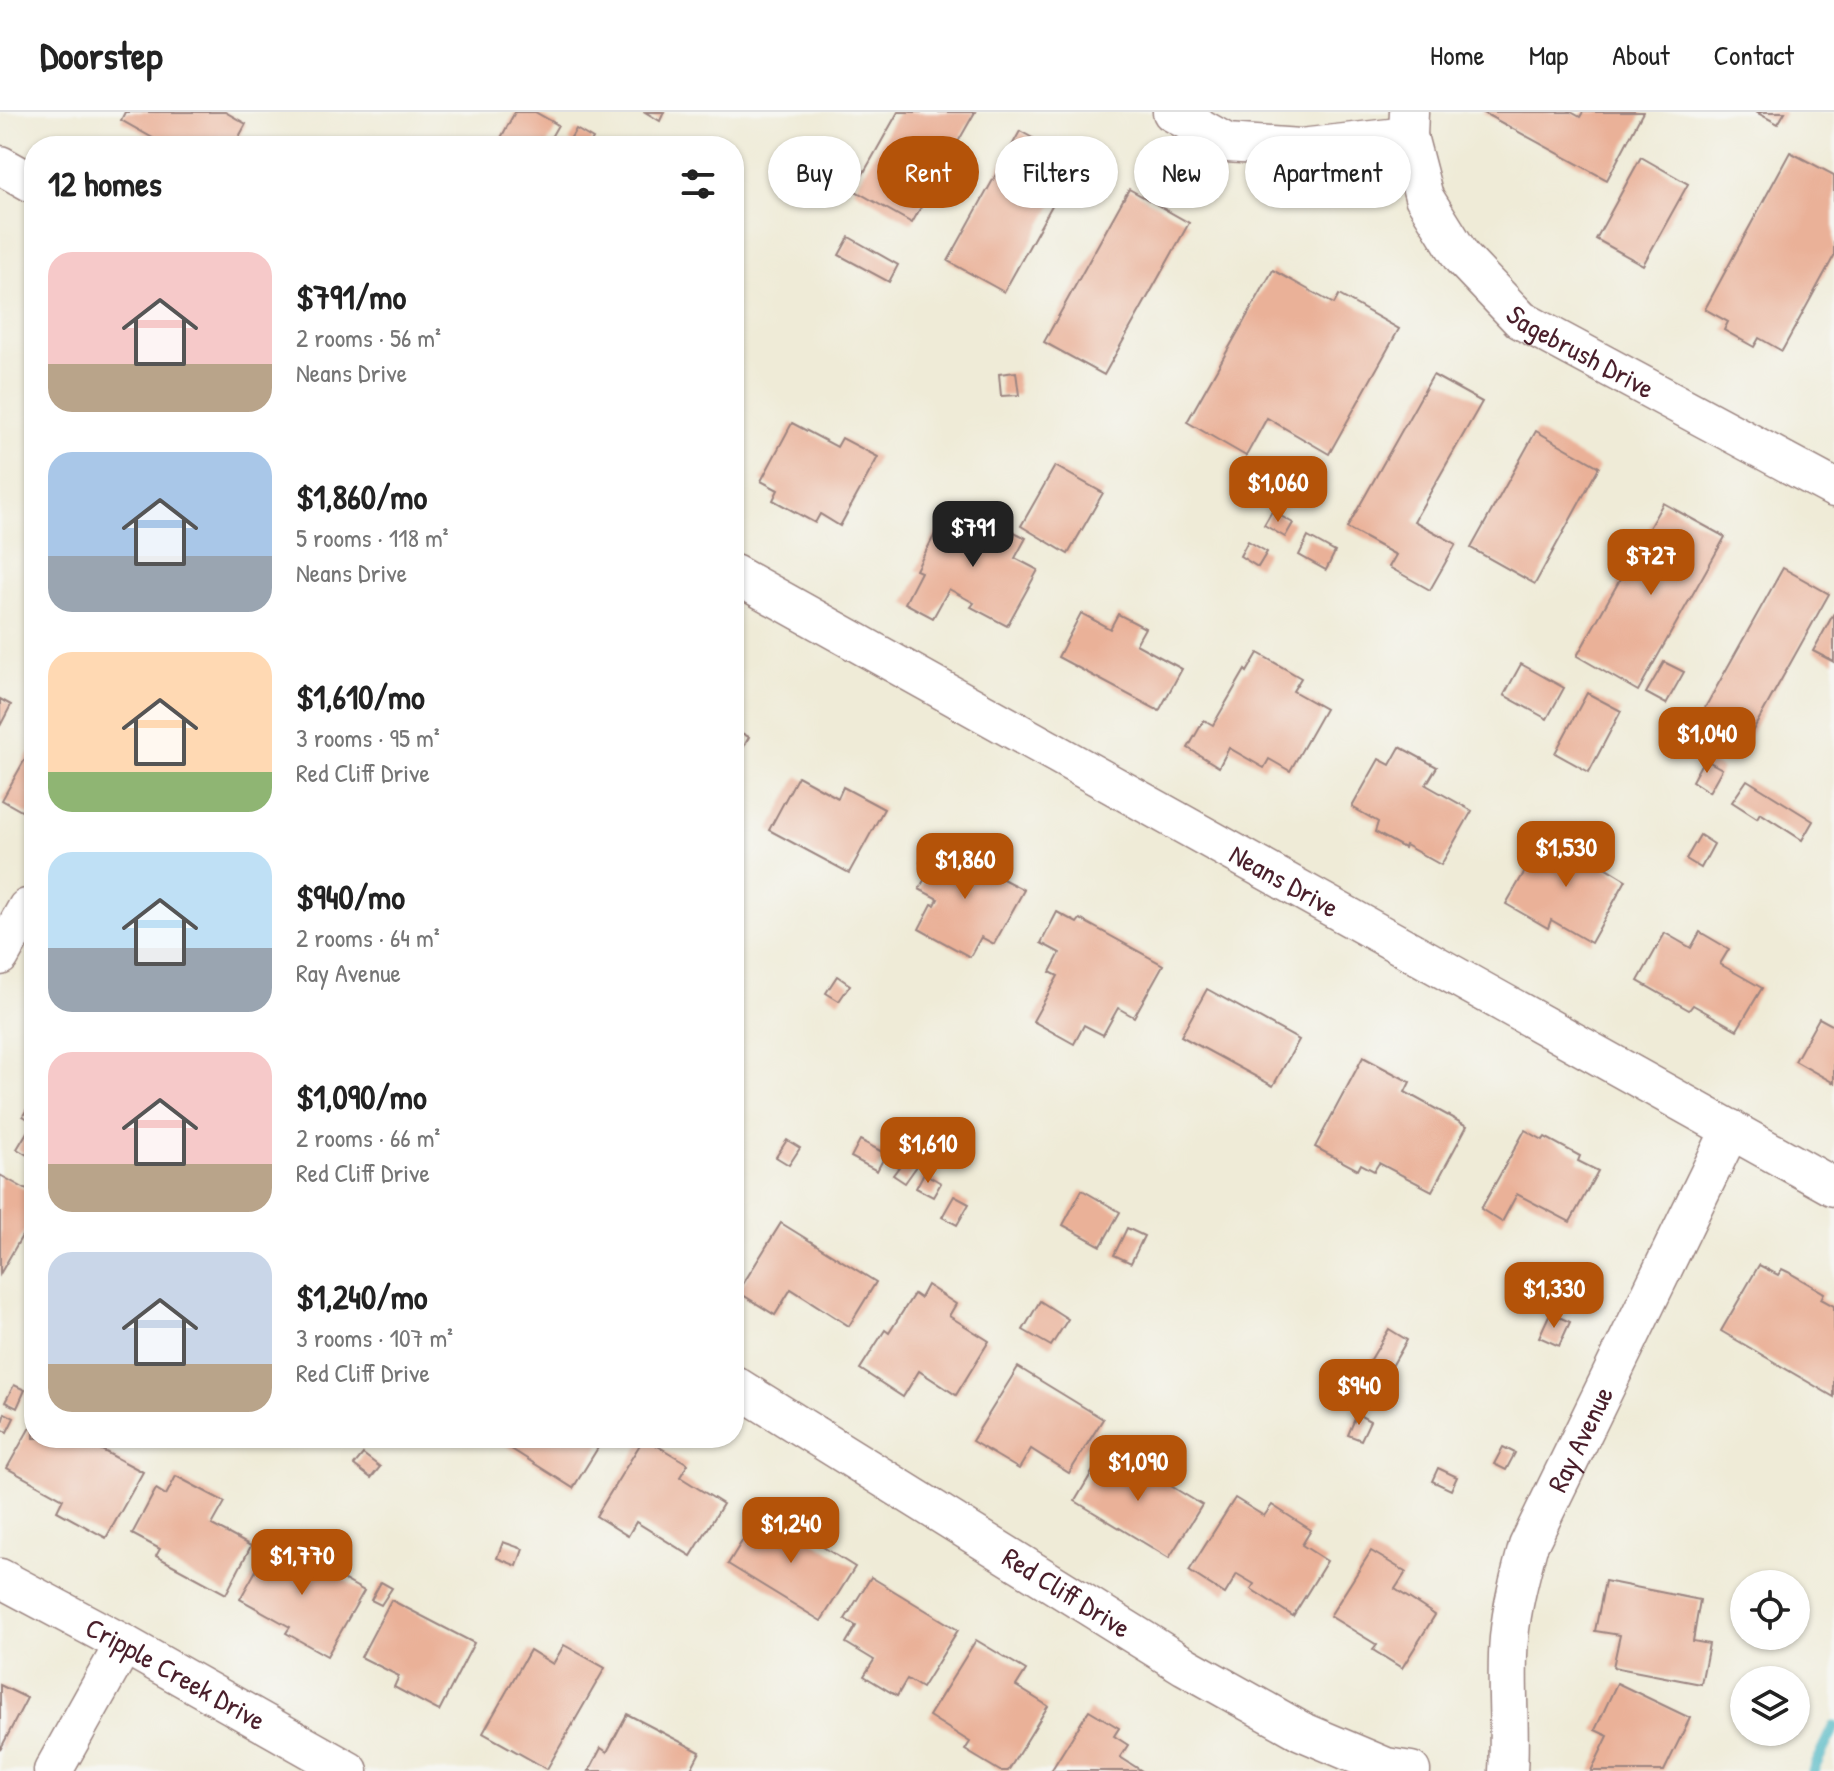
<!DOCTYPE html>
<meta charset="utf-8">
<style>
body{margin:0;font-family:"Patrick Hand",sans-serif;background:#f6f6f6;color:#222;height:100vh;display:flex;flex-direction:column;font-size:30px;white-space:nowrap}
*{box-sizing:border-box;margin:0}
p{font-size:26px;color:#767676}
.icon{flex:none;width:44px;height:44px;fill:none;stroke:currentColor;stroke-width:2;stroke-linecap:round;stroke-linejoin:round}
.map{position:relative;flex:1;overflow:hidden}
.panel{position:absolute;left:24px;top:24px;width:720px;height:1312px;display:flex;flex-direction:column;background:#fff;border-radius:32px;box-shadow:0 2px 6px #0004}
.panel>*{flex:none}
.banner{position:absolute;left:768px;top:24px;width:760px;height:72px;display:flex;gap:16px}
.fabs{position:absolute;left:1730px;top:1458px;display:grid;gap:16px}
.fabs a{display:grid;place-items:center;width:80px;height:80px;border-radius:50%;background:#fff;box-shadow:0 2px 6px #0004;font-size:40px}
.price{position:absolute;translate:-50% -68px;padding:0 18px;border-radius:16px;background:#b45309;color:#fff;font-size:26px;line-height:52px;filter:drop-shadow(0 2px 4px #0008)}
.price::after{content:'';position:absolute;left:50%;top:48px;width:24px;height:18px;margin-left:-12px;background:inherit;clip-path:polygon(0 0,100% 0,50% 100%)}
.price.current{background:#222;color:#fff}
ul{padding:0;list-style:none}
li{display:flex;align-items:center;gap:24px;height:200px;padding:0 24px}
li span{display:grid;place-items:center;flex:none;width:224px;height:160px;border-radius:24px;color:#555}
li>.icon{margin-inline-start:auto}
span .icon{width:96px;height:96px;fill:#fffc;stroke-width:1}
li b{font-size:34px}
h2{display:flex;justify-content:space-between;align-items:center;height:96px;padding:0 24px;font-size:34px}
.pill{padding:0 28px;border-radius:36px;background:#fff;box-shadow:0 2px 6px #0004;font-size:28px;line-height:72px}
.pill.current{background:#b45309;color:#fff}
header{display:flex;align-items:center;gap:48px;box-sizing:border-box;height:112px;padding:0 40px;background:#fff;border-bottom:2px solid #e0e0e0}
header strong{font-size:38px}
nav{display:flex;gap:44px;margin-inline-start:auto;font-size:28px}
.map>svg:first-child{display:block}
.lines{fill:none;stroke-linecap:round;stroke-linejoin:round}
.stream{stroke:#46b4c1;stroke-width:11}
.building{fill:#eab198}
.minor-casing{stroke:#9c8581;stroke-width:41}
.minor{stroke:#fff;stroke-width:38}
.labels{text-anchor:middle;stroke-width:6;stroke-linejoin:round;paint-order:stroke}
.street-label{font-size:28px;fill:#4a1f2b;stroke:#f6f6f2}
</style>
<header>
<strong>Doorstep</strong>
<nav><a>Home</a><a>Map</a><a>About</a><a>Contact</a></nav>
</header>
<div class="map">
<svg width="1834" height="1659" viewBox="0 0 1834 1659">
<rect width="100%" height="100%" fill="#f6f6f2"/>
<filter id="ink" filterUnits="userSpaceOnUse"><feTurbulence type="fractalNoise" baseFrequency=".0125" numOctaves="2"/><feDisplacementMap in="SourceGraphic" scale="16" xChannelSelector="R" yChannelSelector="G"/><feConvolveMatrix kernelMatrix="1 2 1 2 8 2 1 2 1" color-interpolation-filters="sRGB"/></filter>
<filter id="wash" filterUnits="userSpaceOnUse"><feTurbulence type="fractalNoise" baseFrequency=".006" numOctaves="4" result="noise"/><feDisplacementMap in="SourceGraphic" scale="32" xChannelSelector="R" yChannelSelector="G"/><feGaussianBlur stdDeviation="1.8" result="paint"/><feColorMatrix in="noise" values="0 0 0 0 0 0 0 0 0 0 0 0 0 0 0 0 0 1.4 0 .05"/><feComposite in="paint" operator="in"/></filter>
<g filter="url(#wash)">
<rect width="100%" height="100%" fill="#efebd7"/>
<g class="lines">
<path class="stream" d="M1813,1659L1834,1615"/>
</g>
<g id="blocks">
<g class="building">
<path d="M125,0H225L246,12L234,34H184L176,29L173,34H167L121,8Z"/>
<path d="M515,0H535L558,13L546,34L497,33Z"/>
<path d="M645,0H664L660,9Z"/>
<path d="M898,0H975L912,111L854,78Z"/>
<path d="M1482,0H1571L1580,5L1583,0H1643L1607,68Z"/>
<path d="M1756,0H1785L1778,12Z"/>
<path d="M576,17L593,27L589,34H577L569,29Z"/>
<path d="M1020,19L1076,50L1004,180L948,149Z"/>
<path d="M1790,40L1834,63V144L1782,239L1759,226L1754,235L1724,218L1728,210L1705,197Z"/>
<path d="M1641,45L1688,72L1643,153L1596,127Z"/>
<path d="M1129,77L1189,111L1104,263L1044,230Z"/>
<path d="M849,125L898,153L889,170L839,143Z"/>
<path d="M1273,158L1334,192L1339,183L1399,217L1329,342L1267,306L1246,344L1187,310Z"/>
<path d="M1016,260L1019,283L1001,284L999,262Z"/>
<path d="M1433,263L1482,290L1414,409L1456,432L1430,478L1389,455L1396,443L1347,416Z"/>
<path d="M792,311L837,335L842,326L878,345L840,414L820,402L815,411L773,388L778,378L761,369Z"/>
<path d="M1536,319L1599,355L1535,472L1471,436Z"/>
<path d="M1055,354L1103,381L1068,442L1021,414Z"/>
<path d="M1663,391L1725,425L1638,579L1577,544Z"/>
<path d="M1272,399L1293,411L1285,425L1264,413Z"/>
<path d="M978,401L1026,426L1015,446L1038,458L1007,514L971,495L974,491L949,477L933,506L905,491L921,460L916,458L944,405L969,418Z"/>
<path d="M1308,425L1335,440L1326,458L1299,443Z"/>
<path d="M1248,429L1267,440L1258,455L1240,444Z"/>
<path d="M1783,456L1829,482L1743,636L1697,610Z"/>
<path d="M1081,501L1110,517L1118,502L1145,516L1136,532L1182,557L1159,599L1058,545Z"/>
<path d="M1834,501V550L1813,539Z"/>
<path d="M1258,541L1301,566L1293,579L1325,597L1290,659L1269,647L1264,656L1229,636L1219,655L1188,636L1204,608L1213,613L1245,558L1247,560Z"/>
<path d="M1664,550L1684,560L1666,592L1646,581Z"/>
<path d="M1521,552L1564,576L1547,607L1504,583Z"/>
<path d="M1587,581L1621,599L1589,660L1555,641Z"/>
<path d="M0,587L11,593L0,614Z"/>
<path d="M734,617L749,625L734,653Z"/>
<path d="M1400,635L1437,655L1426,673L1472,699L1441,753L1405,733L1404,736L1375,720L1378,710L1352,695L1379,647L1390,653Z"/>
<path d="M29,640L34,642V706L2,688Z"/>
<path d="M1704,647L1722,657L1709,680L1692,669Z"/>
<path d="M798,664L838,686L843,675L884,697L849,761L769,718Z"/>
<path d="M1747,668L1813,709L1802,728L1760,701L1757,706L1732,690Z"/>
<path d="M1547,721L1604,752L1603,754L1626,768L1591,831L1551,808L1548,816L1506,792Z"/>
<path d="M1700,723L1714,732L1701,756L1686,747Z"/>
<path d="M931,730L1024,778L994,832L981,825L970,845L919,817L932,792L935,793L938,787L919,777L931,756L920,750Z"/>
<path d="M1057,800L1077,811L1080,807L1163,853L1134,905L1118,896L1103,923L1084,913L1074,932L1033,909L1058,864L1050,860L1060,841L1041,831Z"/>
<path d="M1700,820L1729,837L1720,852L1762,876L1737,918L1693,893L1689,898L1638,869L1665,821L1691,836Z"/>
<path d="M837,864L850,873L839,889L826,881Z"/>
<path d="M1207,877L1299,928L1273,974L1181,924Z"/>
<path d="M1819,906L1834,914V971L1795,949Z"/>
<path d="M1363,945L1410,970L1405,980L1467,1014L1432,1079L1379,1051L1374,1059L1361,1052L1358,1058L1315,1035Z"/>
<path d="M34,985V1047L17,1037L33,1010L23,1004Z"/>
<path d="M1525,1018L1543,1028L1545,1025L1580,1044L1578,1049L1598,1059L1570,1110L1517,1082L1502,1110L1481,1097Z"/>
<path d="M951,1024L966,1032L954,1055L939,1047Z"/>
<path d="M787,1028L800,1036L789,1053L776,1045Z"/>
<path d="M860,1028L886,1042L877,1059L851,1045Z"/>
<path d="M906,1046L917,1054L905,1071L893,1063Z"/>
<path d="M924,1061L941,1071L933,1085L916,1076Z"/>
<path d="M0,1063L34,1082V1103L0,1162Z"/>
<path d="M1082,1078L1120,1100L1101,1134L1063,1113Z"/>
<path d="M954,1084L969,1092L957,1113L942,1105Z"/>
<path d="M734,1088L744,1094L734,1111Z"/>
<path d="M781,1111L876,1170L849,1214L791,1177L775,1203L738,1180Z"/>
<path d="M1127,1116L1144,1124L1131,1151L1114,1143Z"/>
<path d="M1759,1153L1778,1163L1782,1157L1788,1160L1824,1181L1821,1187L1834,1194V1285L1721,1219Z"/>
<path d="M927,1173L956,1192L949,1204L989,1229L956,1283L919,1259L903,1285L860,1257L885,1218L889,1221L914,1182L920,1186Z"/>
<path d="M1040,1189L1068,1207L1051,1234L1023,1218Z"/>
<path d="M1550,1201L1570,1210L1559,1234L1539,1225Z"/>
<path d="M1389,1217L1407,1228L1379,1277L1360,1266Z"/>
<path d="M1018,1255L1103,1307L1069,1361L1031,1337L1019,1357L972,1329Z"/>
<path d="M1355,1269L1372,1278L1364,1293L1347,1285Z"/>
<path d="M14,1273L25,1278L17,1296L5,1290Z"/>
<path d="M5,1301L14,1306L7,1320L0,1316Z"/>
<path d="M1357,1302L1370,1309L1361,1328L1348,1323Z"/>
<path d="M34,1308V1326H104L98,1336L143,1360L106,1426L57,1399L63,1387L7,1356Z"/>
<path d="M494,1326H604L573,1376Z"/>
<path d="M644,1326L688,1352L680,1365L723,1392L691,1444L636,1410L628,1424L596,1404Z"/>
<path d="M1107,1335L1202,1393L1169,1446L1075,1389Z"/>
<path d="M1503,1335L1515,1341L1506,1358L1494,1352Z"/>
<path d="M363,1342L380,1355L371,1366L354,1353Z"/>
<path d="M1438,1356L1457,1365L1451,1378L1432,1369Z"/>
<path d="M176,1364L225,1390L212,1413L251,1434L226,1482L156,1444L160,1437L132,1422L156,1377L166,1383Z"/>
<path d="M1235,1386L1264,1404L1272,1393L1311,1418L1302,1433L1327,1449L1293,1504L1251,1477L1254,1472L1237,1462L1225,1482L1189,1459Z"/>
<path d="M762,1397L855,1455L821,1509L728,1452Z"/>
<path d="M273,1428L364,1479L327,1544L286,1521L290,1515L240,1487Z"/>
<path d="M503,1430L523,1437L517,1454L497,1446Z"/>
<path d="M1371,1439L1406,1460L1395,1477L1435,1503L1402,1556L1373,1538L1377,1533L1330,1504Z"/>
<path d="M871,1465L958,1518L922,1576L907,1567L897,1584L864,1564L874,1548L846,1531L856,1514L845,1507Z"/>
<path d="M1605,1469L1700,1488L1693,1529L1709,1532L1701,1572L1613,1555L1620,1523L1595,1519Z"/>
<path d="M381,1470L392,1476L381,1493L371,1488Z"/>
<path d="M391,1488L474,1531L439,1599L394,1575L399,1564L361,1545Z"/>
<path d="M976,1528L1026,1558L1016,1574L1048,1594L1008,1659H1000L965,1638L970,1630L929,1604Z"/>
<path d="M564,1533L605,1556L547,1657L483,1621L530,1538L553,1552Z"/>
<path d="M1617,1571L1690,1606L1664,1659H1591L1608,1624L1595,1618Z"/>
<path d="M0,1573L27,1586L0,1638Z"/>
<path d="M1089,1598L1119,1616L1114,1624L1128,1633L1120,1645L1142,1659H1051Z"/>
<path d="M627,1602L700,1640L690,1659H589L601,1636L607,1640Z"/>
</g>
</g>
</g>
<g filter="url(#ink)">
<use href="#blocks" fill-opacity="0" stroke="#9c8581" stroke-width="2"/>
<g class="lines">
<g class="minor-casing">
<g id="minor">
<path d="M1172,0L1227,31L1300,36L1408,24"/>
<path id="s1" d="M1409,0L1408,24L1424,85L1462,146L1521,208L1834,376"/>
<path d="M0,53L34,72"/>
<path id="s2" d="M734,462L1834,1075"/>
<path d="M0,844L27,796"/>
<path id="s3" d="M734,1273L1185,1554L1301,1619L1386,1655L1411,1659"/>
<path id="s4" d="M0,1466L124,1532L349,1659"/>
<path d="M53,1659L124,1532"/>
<path id="s5" d="M1508,1659C1511,1615 1505,1570 1509,1526C1512,1494 1520,1464 1528,1434L1731,1017"/>
</g>
</g>
<use href="#minor" class="minor"/>
</g>
</g>
<g class="labels">
<g class="street-label">
<text dy="10" stroke="none"><textPath href="#s1" startOffset="312">Sagebrush Drive</textPath></text>
<text dy="10" stroke="none"><textPath href="#s2" startOffset="630">Neans Drive</textPath></text>
<text dy="10" stroke="none"><textPath href="#s5" startOffset="346">Ray Avenue</textPath></text>
<text dy="10" stroke="none"><textPath href="#s3" startOffset="392">Red Cliff Drive</textPath></text>
<text dy="10" stroke="none"><textPath href="#s4" startOffset="200">Cripple Creek Drive</textPath></text>
</g>
</g>
</svg>
<div class="fabs">
<a><svg class="icon" aria-label="locate" viewBox="0 0 24 24"><circle cx="12" cy="12" r="6"/><path d="M12 2v4M12 18v4M2 12h4M18 12h4"/></svg></a>
<a><svg class="icon" aria-label="layers" viewBox="0 0 24 24"><path d="M12 4l9 5-9 5-9-5zM3 14l9 5 9-5"/></svg></a>
</div>
<b class="price" style="left:1278px;top:412px">$1,060</b>
<b class="price current" style="left:973px;top:457px">$791</b>
<b class="price" style="left:1651px;top:485px">$727</b>
<b class="price" style="left:1707px;top:663px">$1,040</b>
<b class="price" style="left:1566px;top:777px">$1,530</b>
<b class="price" style="left:965px;top:789px">$1,860</b>
<b class="price" style="left:928px;top:1073px">$1,610</b>
<b class="price" style="left:1554px;top:1218px">$1,330</b>
<b class="price" style="left:1359px;top:1315px">$940</b>
<b class="price" style="left:1138px;top:1391px">$1,090</b>
<b class="price" style="left:791px;top:1453px">$1,240</b>
<b class="price" style="left:302px;top:1485px">$1,770</b>
<div class="banner">
<a class="pill">Buy</a>
<a class="pill current">Rent</a>
<a class="pill">Filters</a>
<a class="pill">New</a>
<a class="pill">Apartment</a>
</div>
<section class="panel">
<h2>12 homes<svg class="icon" aria-label="filters" viewBox="0 0 24 24"><path d="M4 7h16M4 17h16"/><circle cx="9" cy="7" r="2"/><circle cx="15" cy="17" r="2"/></svg></h2>
<ul>
<li><span style="background:linear-gradient(#f6c9c9 70%,#b9a48a 0)"><svg class="icon" aria-label="home" viewBox="0 0 24 24"><path d="M3 11l9-7 9 7M6 9v11h12V9"/></svg></span><div><b>$791/mo</b><p>2 rooms · 56 m²</p><p>Neans Drive</p></div></li>
<li><span style="background:linear-gradient(#a9c7e8 65%,#9aa5b1 0)"><svg class="icon" aria-label="home" viewBox="0 0 24 24"><path d="M3 11l9-7 9 7M6 9v11h12V9"/></svg></span><div><b>$1,860/mo</b><p>5 rooms · 118 m²</p><p>Neans Drive</p></div></li>
<li><span style="background:linear-gradient(#ffd9b3 75%,#8fb573 0)"><svg class="icon" aria-label="home" viewBox="0 0 24 24"><path d="M3 11l9-7 9 7M6 9v11h12V9"/></svg></span><div><b>$1,610/mo</b><p>3 rooms · 95 m²</p><p>Red Cliff Drive</p></div></li>
<li><span style="background:linear-gradient(#bfe0f5 60%,#9aa5b1 0)"><svg class="icon" aria-label="home" viewBox="0 0 24 24"><path d="M3 11l9-7 9 7M6 9v11h12V9"/></svg></span><div><b>$940/mo</b><p>2 rooms · 64 m²</p><p>Ray Avenue</p></div></li>
<li><span style="background:linear-gradient(#f6c9c9 70%,#b9a48a 0)"><svg class="icon" aria-label="home" viewBox="0 0 24 24"><path d="M3 11l9-7 9 7M6 9v11h12V9"/></svg></span><div><b>$1,090/mo</b><p>2 rooms · 66 m²</p><p>Red Cliff Drive</p></div></li>
<li><span style="background:linear-gradient(#c9d6e8 70%,#b9a48a 0)"><svg class="icon" aria-label="home" viewBox="0 0 24 24"><path d="M3 11l9-7 9 7M6 9v11h12V9"/></svg></span><div><b>$1,240/mo</b><p>3 rooms · 107 m²</p><p>Red Cliff Drive</p></div></li>
</ul>
</section>
</div>
